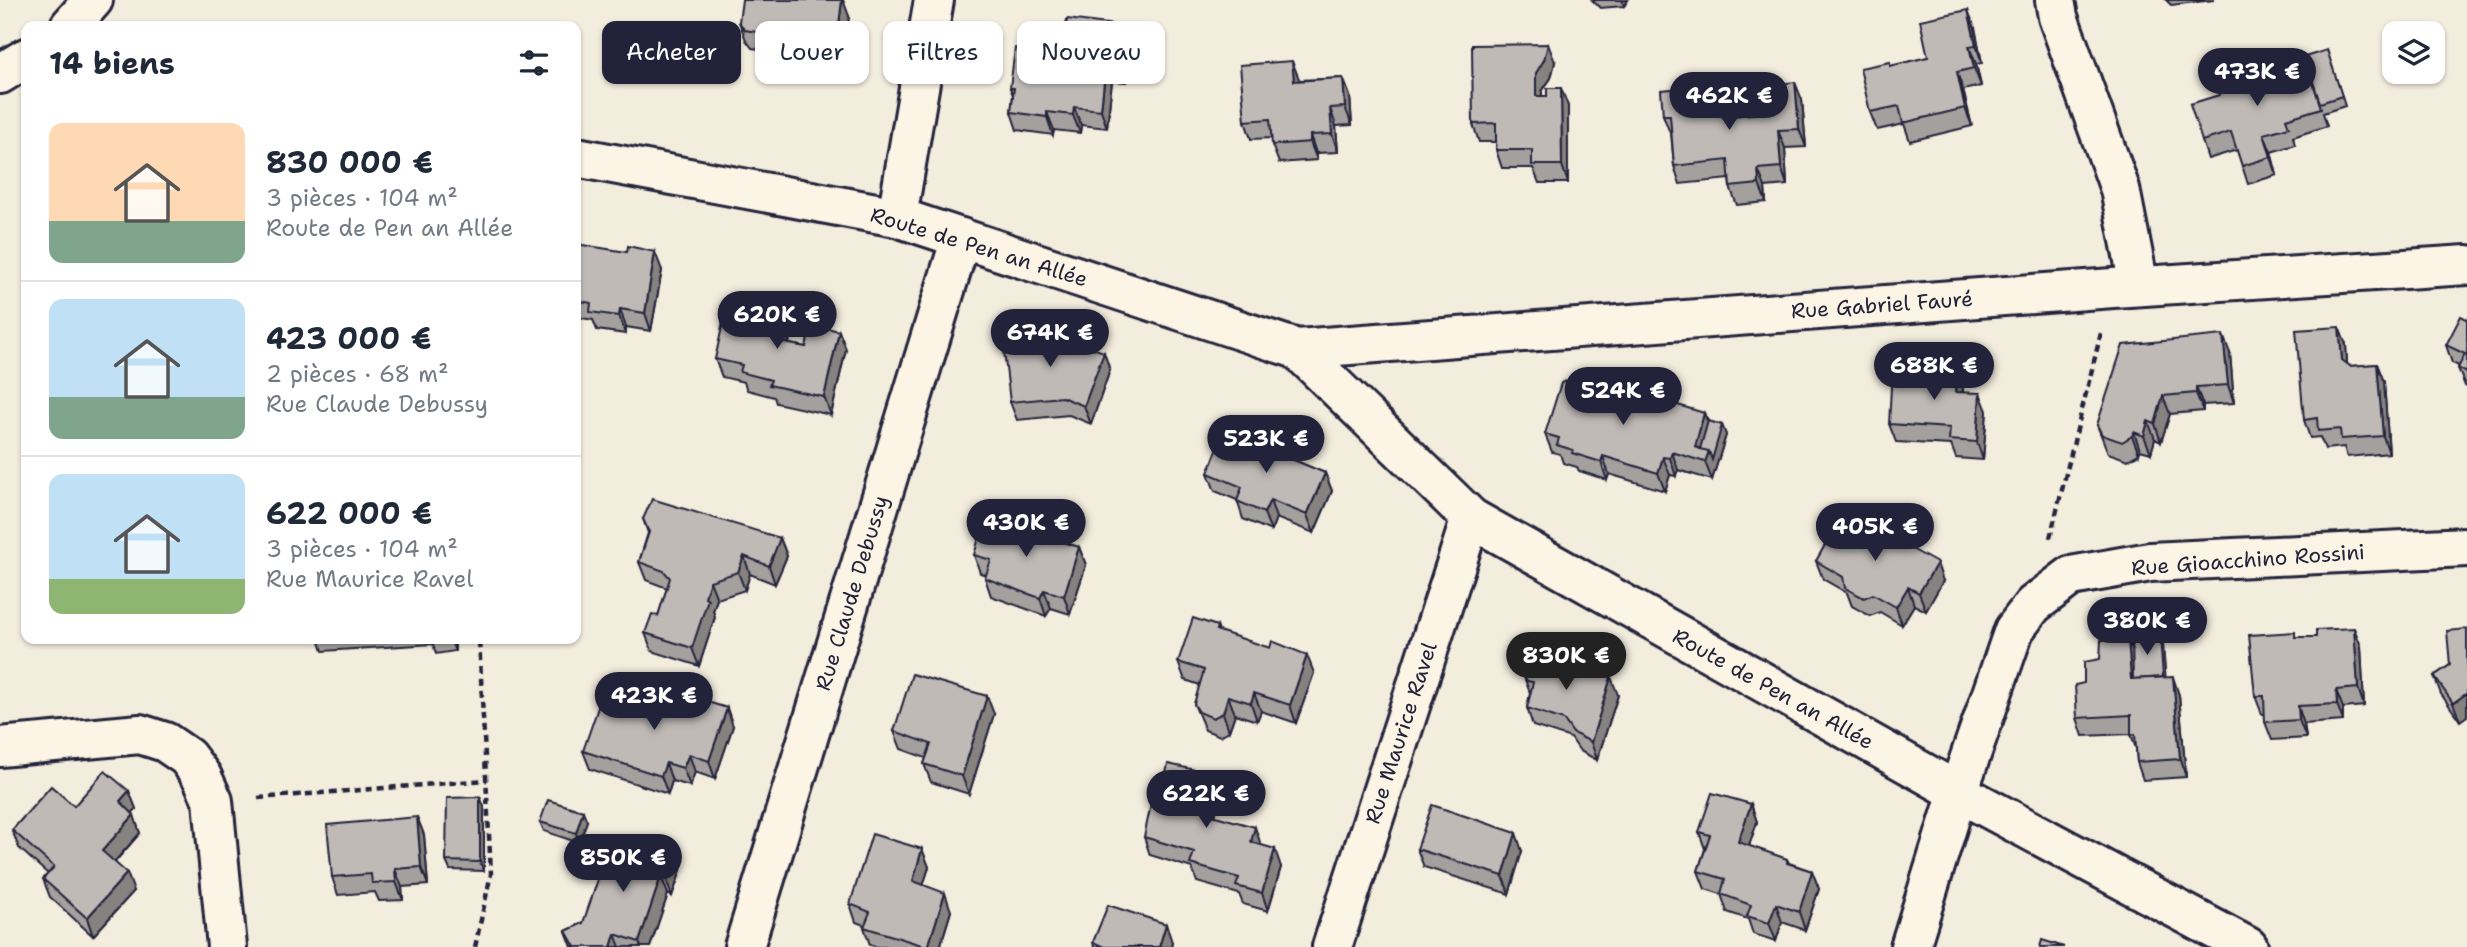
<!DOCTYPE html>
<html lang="fr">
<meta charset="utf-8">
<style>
body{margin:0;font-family:"Shantell Sans",sans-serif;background:#f2f2f3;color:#1f2937;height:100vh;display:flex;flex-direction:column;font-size:26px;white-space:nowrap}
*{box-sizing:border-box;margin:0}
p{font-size:23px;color:#747a83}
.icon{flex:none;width:38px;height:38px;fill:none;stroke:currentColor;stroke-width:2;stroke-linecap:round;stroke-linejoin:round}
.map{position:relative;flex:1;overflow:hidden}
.details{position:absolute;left:21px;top:21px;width:560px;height:623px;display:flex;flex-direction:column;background:#fff;border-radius:14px;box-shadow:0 2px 5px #0004}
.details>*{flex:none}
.hud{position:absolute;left:602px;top:21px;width:665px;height:63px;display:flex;gap:14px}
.fabs{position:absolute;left:2382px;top:21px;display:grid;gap:14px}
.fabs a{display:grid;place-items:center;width:63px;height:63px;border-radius:14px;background:#fff;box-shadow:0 2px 5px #0004;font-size:35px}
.price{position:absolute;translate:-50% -60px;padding:0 16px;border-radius:24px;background:#22223b;color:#fff;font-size:23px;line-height:46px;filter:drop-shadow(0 2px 4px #0008)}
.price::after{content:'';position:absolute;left:50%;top:42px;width:21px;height:16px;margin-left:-10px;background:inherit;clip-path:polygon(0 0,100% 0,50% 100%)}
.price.selected{background:#222;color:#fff}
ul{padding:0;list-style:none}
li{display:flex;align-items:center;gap:21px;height:175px;padding:0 28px}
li+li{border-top:2px solid #e0e1e3}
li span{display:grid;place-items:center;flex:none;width:196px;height:140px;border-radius:14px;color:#555}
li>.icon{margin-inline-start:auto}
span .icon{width:84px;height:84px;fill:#fffc;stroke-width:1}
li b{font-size:30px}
h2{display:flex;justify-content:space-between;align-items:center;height:84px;padding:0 28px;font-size:30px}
.tag{padding:0 24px;border-radius:14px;background:#fff;box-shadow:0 2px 5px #0004;font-size:24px;line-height:63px}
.tag.selected{background:#22223b;color:#fff}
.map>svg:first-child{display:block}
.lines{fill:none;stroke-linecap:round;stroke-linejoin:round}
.street-casing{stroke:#22223b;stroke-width:44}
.secondary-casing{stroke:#22223b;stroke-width:44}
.path{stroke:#22223b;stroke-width:4.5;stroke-dasharray:7 5;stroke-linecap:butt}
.street{stroke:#fcf5e5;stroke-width:38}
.secondary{stroke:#fcf5e5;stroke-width:38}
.wall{fill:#a4a09d;stroke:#22223b;stroke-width:2}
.shaded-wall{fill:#86827f;stroke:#22223b;stroke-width:2}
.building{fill:#bfbab6;stroke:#22223b;stroke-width:2}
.labels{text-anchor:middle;stroke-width:6;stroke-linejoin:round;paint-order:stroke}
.street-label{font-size:21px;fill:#22223b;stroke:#fcf5e5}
</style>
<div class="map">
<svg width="2467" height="947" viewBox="0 0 2467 947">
<rect width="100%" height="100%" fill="#f3edde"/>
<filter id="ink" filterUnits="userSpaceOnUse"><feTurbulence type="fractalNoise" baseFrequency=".0143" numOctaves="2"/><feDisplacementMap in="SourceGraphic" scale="14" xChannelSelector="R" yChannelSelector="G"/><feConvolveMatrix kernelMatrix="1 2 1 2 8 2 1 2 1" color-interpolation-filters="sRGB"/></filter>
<g filter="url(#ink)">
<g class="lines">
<g class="street-casing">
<g id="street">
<path d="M2055,0L2058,17L2120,189L2139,286"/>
<path d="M576,157L897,217L1297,349L1471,518L1958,792L2248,947"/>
<path d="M897,217L934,0"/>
<path d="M1297,349L2113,288L2467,265"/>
<path d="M0,747L140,734L165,742L187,757L202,777L213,801L227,947"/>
<path d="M744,947L961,238"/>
<path d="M1332,947L1471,518"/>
<path d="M1910,947L1958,792L2014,630L2033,605L2071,576L2150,562L2467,547"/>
</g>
</g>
<g class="secondary-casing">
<g id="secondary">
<path d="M70,26L93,0"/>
<path d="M0,74L26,58"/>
</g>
</g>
<g class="path">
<path d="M2050,538L2101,333"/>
<path d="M258,798L487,780"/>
<path d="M475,947L491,874L479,639"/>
</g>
<use href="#street" class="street"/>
<use href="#secondary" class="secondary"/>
</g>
<g class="wall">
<path d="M1592,0H1628L1624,6L1600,8Z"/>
<path d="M2166,0H2214L2171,5Z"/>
<path d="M849,16L842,67L768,56L766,50L752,48L746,40L739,22Z"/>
<path d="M1975,28L1982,63L1976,64L1981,86L1963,90L1972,126L1910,141L1904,124L1877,130L1870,112L1891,66L1928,57Z"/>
<path d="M1131,44L1126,82L1112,81L1107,128L1081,125L1080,133L1054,130L1053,135L1017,130L1011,112L1013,95L1010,88L1062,54Z"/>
<path d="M2327,50L2345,106L2323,113L2327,126L2293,137L2295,145L2271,152L2277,175L2248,184L2237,150L2208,159L2202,141L2272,71L2306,61Z"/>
<path d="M1555,62L1551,78L1542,91V96L1568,106V183H1539L1533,168H1502L1496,150V142H1479L1473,124Z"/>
<path d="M1343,78L1350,96L1352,125L1336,126L1338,152L1316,153L1317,160L1279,163L1272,145V138L1251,139L1245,121L1299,80Z"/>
<path d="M1802,100L1806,147L1785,148L1787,185L1765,187L1766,202L1737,205L1730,187L1729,179L1680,184L1674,166L1671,133H1670L1663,115L1713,104V109L1726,117L1771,112Z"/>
<path d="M576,244L662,270L651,331L626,327V334L597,330L593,320L576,317Z"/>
<path d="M2467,319V387L2465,386L2458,368L2459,366L2452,363L2446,345Z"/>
<path d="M791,331L789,344L806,347L846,349L831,415L776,403L774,397L747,390L744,382L722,377L715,359Z"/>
<path d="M2346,345L2347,364L2350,366L2377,364L2384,382L2389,453L2347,457L2344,447L2325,449L2320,437L2310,438L2304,420Z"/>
<path d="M2230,353L2234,403L2203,405V411L2170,414L2161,442L2155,439L2151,453L2140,450L2139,454L2128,460L2108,453L2097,425Z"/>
<path d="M1957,367L1963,385V392L1987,411L1983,460L1956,458L1951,445L1896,442L1889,424L1921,372Z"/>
<path d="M1110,370L1091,424L1069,415L1017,420L1010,402Z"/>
<path d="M1592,388L1620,394L1621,398L1652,409L1704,413L1708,421L1722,425L1726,435L1712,480L1678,470L1676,476L1670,475L1665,491L1609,474L1607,480L1579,471L1577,467L1563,463L1560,454L1552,452L1545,434Z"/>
<path d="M1257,446L1293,454L1296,461L1325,473L1332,491L1314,533L1276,518L1271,531L1243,519L1237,500L1215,491L1208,473Z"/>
<path d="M643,519L780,538L787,556L775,584L750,574L745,590L717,599L713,611L715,617L699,666L652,651L645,633L658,616L667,588L646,580L639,562L648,533Z"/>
<path d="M1079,547L1086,565L1070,614L1051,608L1046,616L991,596L985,578L986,575L980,573L974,555Z"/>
<path d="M1816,561L1943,581L1926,611L1914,605L1902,625L1880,612L1870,616L1852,606L1847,593L1823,579Z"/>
<path d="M1217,626L1219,631L1314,673L1296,723L1261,711L1257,721L1235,714L1229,731L1220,736L1205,730L1194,704L1200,685L1185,680L1178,662Z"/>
<path d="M2297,637L2361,646L2364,706L2343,708V721L2304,724L2306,738L2272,740L2265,722V714H2262L2255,696Z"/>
<path d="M319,639H455V651L436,654L433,644L323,651Z"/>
<path d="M2128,639L2132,650L2163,645L2165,677L2179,695L2186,777L2143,780L2137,762L2136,749L2131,734L2083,736L2077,718L2084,683L2100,659Z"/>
<path d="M2450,665L2460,721L2441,694L2434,676Z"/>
<path d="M1522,672L1618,695L1597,760L1580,751L1571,738L1533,726L1527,708L1530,693Z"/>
<path d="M669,710L733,726L715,779L695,772L690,786L672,781L668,794L590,769L583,751Z"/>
<path d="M994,714L969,794L931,782L924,764L926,758L901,749L894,731Z"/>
<path d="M1214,774L1221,792L1215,816L1261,845L1281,867L1268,911L1243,904L1239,894L1197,882L1192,868L1150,855L1144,837L1163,787Z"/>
<path d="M129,791L136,809L132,813L140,833L115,862L134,891L93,936L50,897L43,879L48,874L19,848L12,830L74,806Z"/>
<path d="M480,797L484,807V871L450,870L446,861Z"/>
<path d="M1751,804L1757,822L1749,846L1787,859L1789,863L1812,871L1819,889L1805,930L1782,922L1776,941L1753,934L1748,919L1727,912L1721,894L1705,889L1698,871L1705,849L1699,832Z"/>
<path d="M417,817L424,835L428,885L402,887L403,900L379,901L375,892L338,895L332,877Z"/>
<path d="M587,821L579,843L544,831L540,822Z"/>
<path d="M922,849L929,867L923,885L951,911L940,947H878L870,945L864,927V925L856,922L850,904Z"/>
<path d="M1417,849L1522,851L1509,894L1424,867Z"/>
<path d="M610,860L681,870L672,896L668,894L650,947H572L566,931L583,923Z"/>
<path d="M1093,942H1172L1171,947H1094Z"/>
</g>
<g class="shaded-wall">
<path d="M842,0H843L849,16L842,67L836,49Z"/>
<path d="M1622,0H1628L1624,6Z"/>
<path d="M1968,10L1975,28L1982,63L1976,45Z"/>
<path d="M1124,26L1131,44L1126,82L1119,64Z"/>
<path d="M1548,44L1555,62L1551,78L1542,91V114L1536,96V73Z"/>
<path d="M1969,46L1976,64L1981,86L1974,68Z"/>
<path d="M1292,61L1299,79L1301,99L1294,81Z"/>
<path d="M1106,63L1112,81L1107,128L1101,110Z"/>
<path d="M1957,72L1963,90L1972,126L1965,108Z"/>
<path d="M1343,78L1350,96L1352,125L1345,107Z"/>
<path d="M1795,82L1802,100L1806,147L1799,129Z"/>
<path d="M1706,86L1713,104L1714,127L1708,109Z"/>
<path d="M1561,88L1568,106V183L1562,165Z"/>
<path d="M1074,107L1081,125L1080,133L1073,115Z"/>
<path d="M1330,108L1336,126L1338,152L1332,134Z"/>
<path d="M1047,112L1054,130L1053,135L1047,117Z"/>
<path d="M1778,130L1785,148L1787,185L1781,167Z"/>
<path d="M2264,134L2271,152L2277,175L2271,157Z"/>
<path d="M1310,135L1316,153L1317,160L1310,142Z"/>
<path d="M1758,169L1765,187L1766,202L1759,184Z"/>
<path d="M655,252L662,270L651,331L645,313Z"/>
<path d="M620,309L626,327V334L619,316Z"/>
<path d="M785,313L791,331L785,360L779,342Z"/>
<path d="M2339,327L2346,345L2348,378L2342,360Z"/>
<path d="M839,331L846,349L831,415L824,397Z"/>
<path d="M2223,335L2230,353L2234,403L2228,385Z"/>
<path d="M1104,352L1110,370L1091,424L1084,406Z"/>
<path d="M2377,364L2384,382L2389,453L2383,436Z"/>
<path d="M1957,367L1963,385L1962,410L1955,392Z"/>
<path d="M2196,387L2203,405V411L2196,393Z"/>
<path d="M1980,393L1987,411L1983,460L1977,442Z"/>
<path d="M2163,396L2170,414L2161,442L2155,424Z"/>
<path d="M1704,413L1711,431L1703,457L1695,447Z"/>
<path d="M2148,421L2155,439L2151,453L2144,436Z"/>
<path d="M1722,425L1726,435L1712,480L1705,462L1709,451Z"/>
<path d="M2134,432L2140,450L2139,454L2132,436Z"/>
<path d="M1672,452L1678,470L1676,476L1670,458Z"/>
<path d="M1603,456L1609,474L1607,480L1601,462Z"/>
<path d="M1663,457L1670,475L1665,491L1658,473Z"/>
<path d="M1325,473L1332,491L1314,533L1307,515Z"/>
<path d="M1270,500L1276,518L1271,531L1264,513Z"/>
<path d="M780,538L787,556L775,584L769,566Z"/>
<path d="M1079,547L1086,565L1070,614L1064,596Z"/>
<path d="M744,556L750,574L745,590L738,572Z"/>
<path d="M1937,563L1943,581L1926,611L1919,593Z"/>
<path d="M710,581L717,599L713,611L715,617L699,666L692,648L705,597Z"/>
<path d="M1908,587L1914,605L1902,625L1896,607Z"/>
<path d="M1044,590L1051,608L1046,616L1040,598Z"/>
<path d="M2354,628L2361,646L2364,706L2358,688Z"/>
<path d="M2160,636L2163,645L2167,695L2163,686Z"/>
<path d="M450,639H455V651Z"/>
<path d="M2128,639L2135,657L2137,687L2131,679Z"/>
<path d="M1307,655L1314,673L1296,723L1290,705Z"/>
<path d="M1611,677L1618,695L1597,760L1591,742Z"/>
<path d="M2173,677L2179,695L2186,777L2180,759Z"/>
<path d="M2336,690L2343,708V721L2337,704Z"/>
<path d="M1254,693L1261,711L1257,721L1251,703Z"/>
<path d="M2467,693V716L2460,721L2453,703Z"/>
<path d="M987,696L994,714L969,794L962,776Z"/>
<path d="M1228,696L1235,714L1229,731L1223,713Z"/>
<path d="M2298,706L2304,724L2306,738L2299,720Z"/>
<path d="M727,708L733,726L715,779L709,761Z"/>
<path d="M689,754L695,772L690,786L683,768Z"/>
<path d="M666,763L672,781L668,794L661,776Z"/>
<path d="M1214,774L1221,792L1211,831L1205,813Z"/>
<path d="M129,791L136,809L127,819L120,801Z"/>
<path d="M480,797L484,807V871L480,862Z"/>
<path d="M1751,804L1757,822L1744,860L1738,842Z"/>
<path d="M583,811L587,821L579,843L576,833Z"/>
<path d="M134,815L140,833L108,869L102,851Z"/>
<path d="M417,817L424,835L428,885L421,867Z"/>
<path d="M1255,827L1261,845L1251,842Z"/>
<path d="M1516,833L1522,851L1509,894L1503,876Z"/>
<path d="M922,849L929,867L919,899L913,881Z"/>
<path d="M1275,849L1281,867L1268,911L1262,893Z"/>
<path d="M675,852L681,870L672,896L666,878Z"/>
<path d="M395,869L402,887L403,900L396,882Z"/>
<path d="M1812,871L1819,889L1805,930L1799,912Z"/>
<path d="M127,873L134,891L93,936L87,918Z"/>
<path d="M661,876L668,894L650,947H641L639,942Z"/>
<path d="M945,893L951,911L940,947H928Z"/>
<path d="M1776,904L1782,922L1776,941L1769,923Z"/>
<path d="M1166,924L1172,942L1171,947H1159Z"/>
<path d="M615,934L620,947H611Z"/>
</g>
<g class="building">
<path d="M742,0H842L836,49L762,38L763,33L745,30L739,22Z"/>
<path d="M1968,10L1976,45L1969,46L1974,68L1957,72L1965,108L1903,123L1899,106L1870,112L1860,68L1890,62V66L1928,57L1920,20Z"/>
<path d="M1067,19L1124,26L1119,64L1106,63L1101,110L1074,107L1073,115L1047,112V117L1011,112L1014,88H1010L1015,48L1062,54Z"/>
<path d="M1548,44L1544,60L1536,73V96H1547V88H1561L1562,165H1532V150H1496V123L1473,124L1472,45Z"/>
<path d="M2327,50L2342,96L2320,103L2305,57Z"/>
<path d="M1292,61L1294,81L1343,78L1345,107L1330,108L1332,134L1310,135V142L1272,145L1270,119L1245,121L1240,65Z"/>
<path d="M2306,61L2321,108L2286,119L2289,127L2264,134L2271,157L2242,166L2231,132L2202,141L2190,104L2219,95L2217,89L2246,80L2244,73L2270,65L2272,71Z"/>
<path d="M1795,82L1799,129L1778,130L1781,167L1758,169L1759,184L1730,187L1728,160L1674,166L1670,115H1663L1661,90L1706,86L1708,109L1722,108L1723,117L1771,112L1769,85Z"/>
<path d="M576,244L627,252L628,246L655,252L645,313L620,309L619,316L590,312L591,303L576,300Z"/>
<path d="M754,306L785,313L779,342L806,347L811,324L839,331L824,397L769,385L771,380L740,372L742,365L715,359L726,309L753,314Z"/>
<path d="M2461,316L2467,319V373L2458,368L2465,354L2446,345Z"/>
<path d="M2339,327L2342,360L2350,366L2377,364L2383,436L2341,439L2340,429L2318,431L2317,418L2304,420L2296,330Z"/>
<path d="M2223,335L2228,385L2196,387V393L2163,396L2155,424L2148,421L2144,436L2134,432L2132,436L2122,442L2102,435L2097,425L2123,345Z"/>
<path d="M1059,336L1104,352L1084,406L1062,397L1010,402L1003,342Z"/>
<path d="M1922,365L1957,367L1955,392L1980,393L1977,442L1949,440L1950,428L1889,424L1892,369L1921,372Z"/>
<path d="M1566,381L1592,388L1593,385L1620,394L1619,397L1652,409L1655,398L1704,413L1695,447L1709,451L1705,462L1672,452L1670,458L1663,457L1658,473L1603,456L1601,462L1572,453L1573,450L1557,445L1559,438L1545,434L1561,383Z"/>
<path d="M1708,421L1722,425L1712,460L1709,451L1700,449Z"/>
<path d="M1224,432L1257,446L1260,439L1293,454L1291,459L1325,473L1307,515L1270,500L1264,513L1237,501L1242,487L1208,473Z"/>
<path d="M652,499L780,538L769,566L744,556L738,572L710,581L705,597L708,599L692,648L645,633L652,614L658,616L670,578L664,571L639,562L649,532L643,519Z"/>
<path d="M985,517L1079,547L1064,596L1044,590L1040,598L985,578L991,560L974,555Z"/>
<path d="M1858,519L1937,563L1919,593L1908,587L1896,607L1873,594L1864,598L1845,588L1843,577L1816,561L1837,524L1850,532Z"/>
<path d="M1193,618L1217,626L1216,630L1270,648L1272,641L1307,655L1290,705L1254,693L1251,703L1228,696L1223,713L1213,718L1199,712L1194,704L1204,670L1178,662Z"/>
<path d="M2354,628L2358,688L2336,690L2337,704L2298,706L2299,720L2265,722L2264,696H2255L2249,635L2295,632V637H2316V630Z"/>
<path d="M2467,629V693L2453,703L2434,676L2450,665L2447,631Z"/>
<path d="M2160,636L2163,677L2133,679L2132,637Z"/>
<path d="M2128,639L2131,679L2173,677L2180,759L2137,762L2135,734L2131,735V715L2077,718L2075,685L2084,683V662L2100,659L2101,640Z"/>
<path d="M1536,652L1611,677L1591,742L1573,733L1564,720L1527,708L1533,682L1527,681L1522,672L1523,662Z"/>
<path d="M912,674L987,696L962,776L924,764L931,744L894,731Z"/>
<path d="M604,690L669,710L675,692L727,708L709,761L689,754L683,768L666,763L661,776L583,751Z"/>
<path d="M1168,764L1214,774L1205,813L1255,827L1251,842L1275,849L1262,893L1236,886L1239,878L1190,864L1194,852L1144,837L1155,785L1163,787Z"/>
<path d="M105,771L129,791L120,801L134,815L102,851L127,873L87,918L43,879L54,867L12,830L51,786L74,806Z"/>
<path d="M1712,793L1751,804L1738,842L1787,859V863L1812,871L1799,912L1776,904L1769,923L1747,916L1751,905L1721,894L1725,879L1698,871L1710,835L1699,832Z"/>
<path d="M480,797V862L446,861L447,798Z"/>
<path d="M548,800L583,811L576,833L540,822Z"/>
<path d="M1432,805L1516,833L1503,876L1417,849Z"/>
<path d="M417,817L421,867L395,869L396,882L372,883L371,874L332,877L327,825Z"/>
<path d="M872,834L922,849L913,881L945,893L928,947L864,927L870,912L850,904Z"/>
<path d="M618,835L675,852L666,878L661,876L639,942L615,934L611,947H575L566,931L583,923L605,859L610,860Z"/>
<path d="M1108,905L1166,924L1159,947H1104L1093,942Z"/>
<path d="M2042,940L2064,947H2040Z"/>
</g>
</g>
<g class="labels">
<g class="street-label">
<text transform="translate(979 247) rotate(17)" y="7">Route de Pen an Allée</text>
<text transform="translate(1882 305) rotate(-4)" y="7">Rue Gabriel Fauré</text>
<text transform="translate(2248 560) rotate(-4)" y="7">Rue Gioacchino Rossini</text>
<text transform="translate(852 593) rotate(-73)" y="7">Rue Claude Debussy</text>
<text transform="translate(1773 689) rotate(29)" y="7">Route de Pen an Allée</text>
<text transform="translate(1401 733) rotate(-72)" y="7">Rue Maurice Ravel</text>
</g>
</g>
</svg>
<div class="fabs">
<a><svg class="icon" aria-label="layers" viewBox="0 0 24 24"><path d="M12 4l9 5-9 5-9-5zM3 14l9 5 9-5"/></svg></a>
</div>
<b class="price" style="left:2257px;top:108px">473K €</b>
<b class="price" style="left:1729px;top:132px">462K €</b>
<b class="price" style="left:777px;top:351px">620K €</b>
<b class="price" style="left:1050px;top:369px">674K €</b>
<b class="price" style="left:1934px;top:402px">688K €</b>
<b class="price" style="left:1623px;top:427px">524K €</b>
<b class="price" style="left:1266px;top:475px">523K €</b>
<b class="price" style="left:1026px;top:559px">430K €</b>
<b class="price" style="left:1875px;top:563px">405K €</b>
<b class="price" style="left:2147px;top:657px">380K €</b>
<b class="price selected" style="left:1566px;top:692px">830K €</b>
<b class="price" style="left:654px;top:732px">423K €</b>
<b class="price" style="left:1206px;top:830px">622K €</b>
<b class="price" style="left:623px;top:894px">850K €</b>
<div class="hud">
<a class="tag selected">Acheter</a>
<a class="tag">Louer</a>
<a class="tag">Filtres</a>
<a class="tag">Nouveau</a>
</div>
<section class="details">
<h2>14 biens<svg class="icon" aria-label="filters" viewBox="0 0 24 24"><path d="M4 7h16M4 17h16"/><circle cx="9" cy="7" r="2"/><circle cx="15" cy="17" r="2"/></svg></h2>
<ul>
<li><span style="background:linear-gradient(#ffd9b3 70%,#7fa58c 0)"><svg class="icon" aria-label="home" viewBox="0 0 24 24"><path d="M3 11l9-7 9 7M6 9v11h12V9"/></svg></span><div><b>830 000 €</b><p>3 pièces · 104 m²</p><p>Route de Pen an Allée</p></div></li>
<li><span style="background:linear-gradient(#bfe0f5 70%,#7fa58c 0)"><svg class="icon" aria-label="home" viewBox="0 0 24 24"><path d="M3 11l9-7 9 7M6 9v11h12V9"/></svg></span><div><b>423 000 €</b><p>2 pièces · 68 m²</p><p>Rue Claude Debussy</p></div></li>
<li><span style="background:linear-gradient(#bfe0f5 75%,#8fb573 0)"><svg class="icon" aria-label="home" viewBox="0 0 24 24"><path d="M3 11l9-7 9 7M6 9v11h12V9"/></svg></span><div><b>622 000 €</b><p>3 pièces · 104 m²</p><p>Rue Maurice Ravel</p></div></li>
</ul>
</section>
</div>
